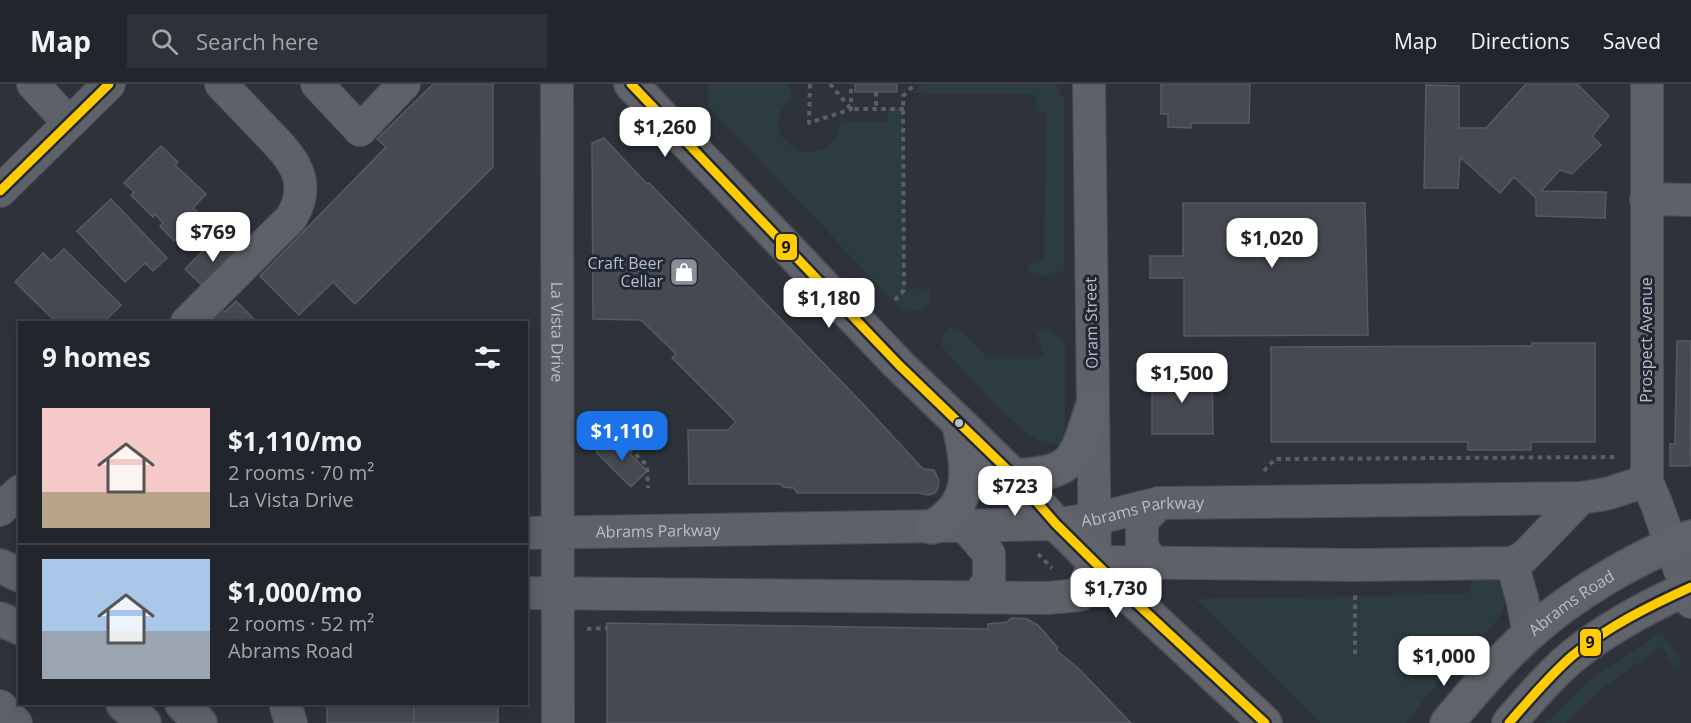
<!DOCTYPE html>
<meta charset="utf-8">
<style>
body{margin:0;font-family:"Open Sans",sans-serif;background:#2e3238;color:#f1f3f6;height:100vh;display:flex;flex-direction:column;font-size:22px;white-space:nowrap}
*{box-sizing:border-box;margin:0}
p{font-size:20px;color:#a2a5a9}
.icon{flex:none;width:33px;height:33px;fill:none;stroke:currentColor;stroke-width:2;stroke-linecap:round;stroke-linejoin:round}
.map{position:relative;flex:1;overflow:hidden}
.drawer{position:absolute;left:18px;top:237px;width:510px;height:384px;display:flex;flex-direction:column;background:#22262c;border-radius:0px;box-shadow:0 3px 15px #0003,0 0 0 2px #3f4348}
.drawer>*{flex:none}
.price{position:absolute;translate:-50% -51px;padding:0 14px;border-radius:12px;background:#fff;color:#222;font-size:20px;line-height:39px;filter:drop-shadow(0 2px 3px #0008)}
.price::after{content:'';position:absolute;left:50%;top:36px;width:18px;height:14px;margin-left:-9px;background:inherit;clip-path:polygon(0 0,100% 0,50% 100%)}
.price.selected{background:#1a73e8;color:#fff}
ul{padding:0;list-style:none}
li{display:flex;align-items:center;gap:18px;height:150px;padding:0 24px}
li+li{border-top:2px solid #3f4348}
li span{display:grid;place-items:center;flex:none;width:168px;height:120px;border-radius:0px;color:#555}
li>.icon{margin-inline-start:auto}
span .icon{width:72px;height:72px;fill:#fffc;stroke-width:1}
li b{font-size:26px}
h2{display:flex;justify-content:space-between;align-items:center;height:72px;padding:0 24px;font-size:26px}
header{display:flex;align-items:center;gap:36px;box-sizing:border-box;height:84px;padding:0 30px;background:#22262c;border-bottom:2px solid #3f4348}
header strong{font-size:28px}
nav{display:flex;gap:33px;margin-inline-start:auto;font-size:21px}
.search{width:420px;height:54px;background:#2e3238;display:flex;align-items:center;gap:15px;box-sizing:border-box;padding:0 21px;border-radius:0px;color:#a2a5a9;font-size:22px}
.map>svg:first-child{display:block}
.green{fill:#2c3c40}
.building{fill:#464950;stroke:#565a61;stroke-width:1.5}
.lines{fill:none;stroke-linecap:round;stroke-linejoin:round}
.minor-casing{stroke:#4a4d53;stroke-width:34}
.major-casing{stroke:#4c4f57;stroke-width:36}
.path{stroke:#5c6065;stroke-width:4;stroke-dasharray:4.5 4.5;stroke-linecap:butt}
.minor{stroke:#5e6168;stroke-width:32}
.major{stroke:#60636a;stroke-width:33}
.bus-1-casing{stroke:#212834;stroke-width:14}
.bus-1{stroke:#fc0;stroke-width:9}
.bus-dot{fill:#b9beca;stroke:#212834;stroke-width:2}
.labels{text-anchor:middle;stroke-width:6;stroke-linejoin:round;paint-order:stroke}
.poi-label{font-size:16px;fill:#b9beca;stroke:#212834;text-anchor:end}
.street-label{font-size:16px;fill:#b9beca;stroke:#212834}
.line-badge{stroke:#212834;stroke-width:2}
.pale-badge-label{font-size:16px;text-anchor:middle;font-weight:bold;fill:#111}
</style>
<header>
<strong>Map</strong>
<div class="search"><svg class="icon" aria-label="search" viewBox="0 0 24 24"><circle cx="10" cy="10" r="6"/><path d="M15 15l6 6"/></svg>Search here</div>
<nav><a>Map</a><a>Directions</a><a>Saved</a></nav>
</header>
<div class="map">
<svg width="1691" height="639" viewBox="0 0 1691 639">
<rect width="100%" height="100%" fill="#2e323a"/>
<g class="green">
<path d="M708,0H790V16C750,53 827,101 841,37L888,38V24H904L906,204L928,205L931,208C933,225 917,229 903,227L708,22Z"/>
<path d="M922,0H1056L1064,15V186C1053,192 1039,196 1028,187C1027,176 1036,177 1044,174L1046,28L1036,27V11L912,9Z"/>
<path d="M951,244L959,245L987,273H1046L1037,251L1038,248C1048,243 1057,253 1065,259V344L1061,359C1056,361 1052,361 1047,360C1018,351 964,286 941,262L943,249Z"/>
<path d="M1461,490L1497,493C1510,501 1508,519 1501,530C1492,546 1475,558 1463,571C1443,593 1424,615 1406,639H1320L1195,515L1465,510L1469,507L1471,498Z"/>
<path d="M1662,548L1680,576L1681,581L1678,584H1674L1662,562L1604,603L1566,639H1546L1590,595Z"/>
</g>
<g class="building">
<path d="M433,0H493V83L355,220L333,198L299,231L260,192L386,63L377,55Z"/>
<rect x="855" y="0" width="42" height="8"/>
<path d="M1161,0H1250L1249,39H1191V44L1168,43V30H1161Z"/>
<path d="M1526,0H1577L1609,32L1592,52L1601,61L1572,90L1560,86L1541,107L1606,108L1605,134L1536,132V114L1514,93L1500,109L1460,73L1458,104H1424L1426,1L1459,2V44H1486Z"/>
<path d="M604,54L647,100L649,99L864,321L923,385L934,386L939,397L938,404L935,409L928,411L919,409H797L794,404L783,403L780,400H689L688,346H728L736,338L672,274L676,270L641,236L593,235L592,59Z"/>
<path d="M161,62L178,78L175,81L206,110L193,124L200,131L174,157L160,142L163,139L155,130L153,133L131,111L134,108L124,99Z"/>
<path d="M111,115L167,174L153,187L145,179L125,198L77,147Z"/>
<path d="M1183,119H1365L1368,251L1184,252V194H1150V172H1183Z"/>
<path d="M218,152L241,174L208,207L185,185Z"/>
<path d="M64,165L121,221L104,238H56L15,198L43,169L51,177Z"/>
<path d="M236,217L257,238H207L221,224L225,228Z"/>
<path d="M1677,257H1691L1690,382H1670V360H1675Z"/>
<path d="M1532,259H1595V358H1531V366H1468V358H1271V263L1532,262Z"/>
<path d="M1212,289L1213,350H1152V290Z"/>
<path d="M612,352L647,387L631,403L596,368Z"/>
<path d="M1011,534L1027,535L1038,541L1058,564L1056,566L1079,585L1131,639H607V539L988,545V540L1007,538Z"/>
<rect x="327" y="620" width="87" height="19"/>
<rect x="414" y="620" width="84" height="19"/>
</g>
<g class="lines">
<g class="minor-casing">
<g id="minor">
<path d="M33,0L69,39"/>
<path d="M317,0L360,46L404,0"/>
<path id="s1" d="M557,0L558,639"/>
<path d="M1647,0V397L1657,421L1691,518"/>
<path d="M0,107L109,0"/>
<path d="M1646,115L1691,116"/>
<path d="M187,238L291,134C315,95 289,71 264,45C250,30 235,15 221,0"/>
<path d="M0,426L20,407"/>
<path d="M965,442L989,470V497L977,513"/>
<path id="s2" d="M526,449L1056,440L1095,435L1159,419L1581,414L1606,410L1647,397"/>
<path d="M1095,478L1355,481L1512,479L1524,473L1581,414"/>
<path d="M1512,479L1522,514L1529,550"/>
<path d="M1155,480L1142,464V437L1159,419"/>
<path d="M526,509L1047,514L1080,511L1095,478L1089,0"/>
<path d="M0,622L16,639"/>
<path d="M286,623L291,639"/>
</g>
</g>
<g class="major-casing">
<g id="major">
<path d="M631,0L899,281L1014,392L1056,440L1133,516L1265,639"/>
<path d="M1014,392C1075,389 1074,378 1092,324"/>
<path d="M932,443C976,418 968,383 959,340"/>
<path d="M0,482L20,491"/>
<path d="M0,535L20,544"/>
<path d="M123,620L144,639"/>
<path d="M182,620L200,639"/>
<path id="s3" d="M1447,639C1473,608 1499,577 1529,550C1571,512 1637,472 1691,453"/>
<path d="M1509,639C1530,615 1550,591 1574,571C1609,543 1650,521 1691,503"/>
</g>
</g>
<g class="path">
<path d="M810,0L809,39L851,25V0"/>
<path d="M830,0L851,25H904"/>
<path d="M876,8V25"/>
<path d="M895,216L904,206L903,12L915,0"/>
<path d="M596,334L647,381L648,404"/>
<path d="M1264,387L1275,375L1618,373"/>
<path d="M1038,470L1052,484"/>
<path d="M587,545L607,544"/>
<path d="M1355,570V511"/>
</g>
<use href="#minor" class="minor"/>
<use href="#major" class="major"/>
<g class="bus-1-casing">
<g id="bus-1">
<path d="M631,0L899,281L1014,392L1056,440L1133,516L1265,639"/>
<path d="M0,107L109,0"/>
<path d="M1509,639C1529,616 1549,592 1572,572C1607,543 1649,522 1691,503"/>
</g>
</g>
<use href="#bus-1" class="bus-1"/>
</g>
<defs>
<g id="shop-square" transform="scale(1.5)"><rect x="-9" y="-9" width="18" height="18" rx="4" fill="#888d98" stroke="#212834"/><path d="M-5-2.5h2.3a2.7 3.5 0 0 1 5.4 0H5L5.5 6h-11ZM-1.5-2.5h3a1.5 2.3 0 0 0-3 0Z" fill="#fff"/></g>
</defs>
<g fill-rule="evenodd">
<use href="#shop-square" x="684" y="188"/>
</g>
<circle class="bus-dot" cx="959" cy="339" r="5"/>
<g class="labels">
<g class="poi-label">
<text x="663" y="185">Craft Beer<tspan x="663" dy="18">Cellar</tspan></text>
</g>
<g class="street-label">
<text transform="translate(1091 239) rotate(-91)" y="6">Oram Street</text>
<text dy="6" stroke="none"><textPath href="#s1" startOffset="248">La Vista Drive</textPath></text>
<text transform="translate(1646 256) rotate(-90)" y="6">Prospect Avenue</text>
<text dy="6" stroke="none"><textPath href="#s2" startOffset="618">Abrams Parkway</textPath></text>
<text dy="6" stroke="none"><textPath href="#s2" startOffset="132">Abrams Parkway</textPath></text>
<text dy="6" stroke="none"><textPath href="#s3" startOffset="174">Abrams Road</textPath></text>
</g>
</g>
<g class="line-badge">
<rect x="775" y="149" width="23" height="28" rx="6" fill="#fc0"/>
<rect x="1579" y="544" width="23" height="29" rx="6" fill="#fc0"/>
</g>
<g class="pale-badge-label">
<text x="786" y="169">9</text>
<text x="1590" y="564">9</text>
</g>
</svg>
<b class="price" style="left:665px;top:74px">$1,260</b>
<b class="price" style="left:213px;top:179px">$769</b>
<b class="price" style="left:1272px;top:185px">$1,020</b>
<b class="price" style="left:829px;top:245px">$1,180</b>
<b class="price" style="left:1182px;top:320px">$1,500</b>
<b class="price selected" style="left:622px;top:378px">$1,110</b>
<b class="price" style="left:1015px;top:433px">$723</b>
<b class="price" style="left:1116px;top:535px">$1,730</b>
<b class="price" style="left:1444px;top:603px">$1,000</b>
<section class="drawer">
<h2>9 homes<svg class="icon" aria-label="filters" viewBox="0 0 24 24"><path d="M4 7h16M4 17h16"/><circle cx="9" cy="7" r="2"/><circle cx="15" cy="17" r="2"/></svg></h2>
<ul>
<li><span style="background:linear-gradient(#f6c9c9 70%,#b9a48a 0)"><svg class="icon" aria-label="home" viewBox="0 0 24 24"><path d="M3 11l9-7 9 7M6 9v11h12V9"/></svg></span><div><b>$1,110/mo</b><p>2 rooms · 70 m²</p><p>La Vista Drive</p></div></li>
<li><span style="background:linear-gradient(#a9c7e8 60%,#9aa5b1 0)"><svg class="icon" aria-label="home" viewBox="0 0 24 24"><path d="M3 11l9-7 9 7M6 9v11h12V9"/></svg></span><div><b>$1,000/mo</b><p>2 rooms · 52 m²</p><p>Abrams Road</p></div></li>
</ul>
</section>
</div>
